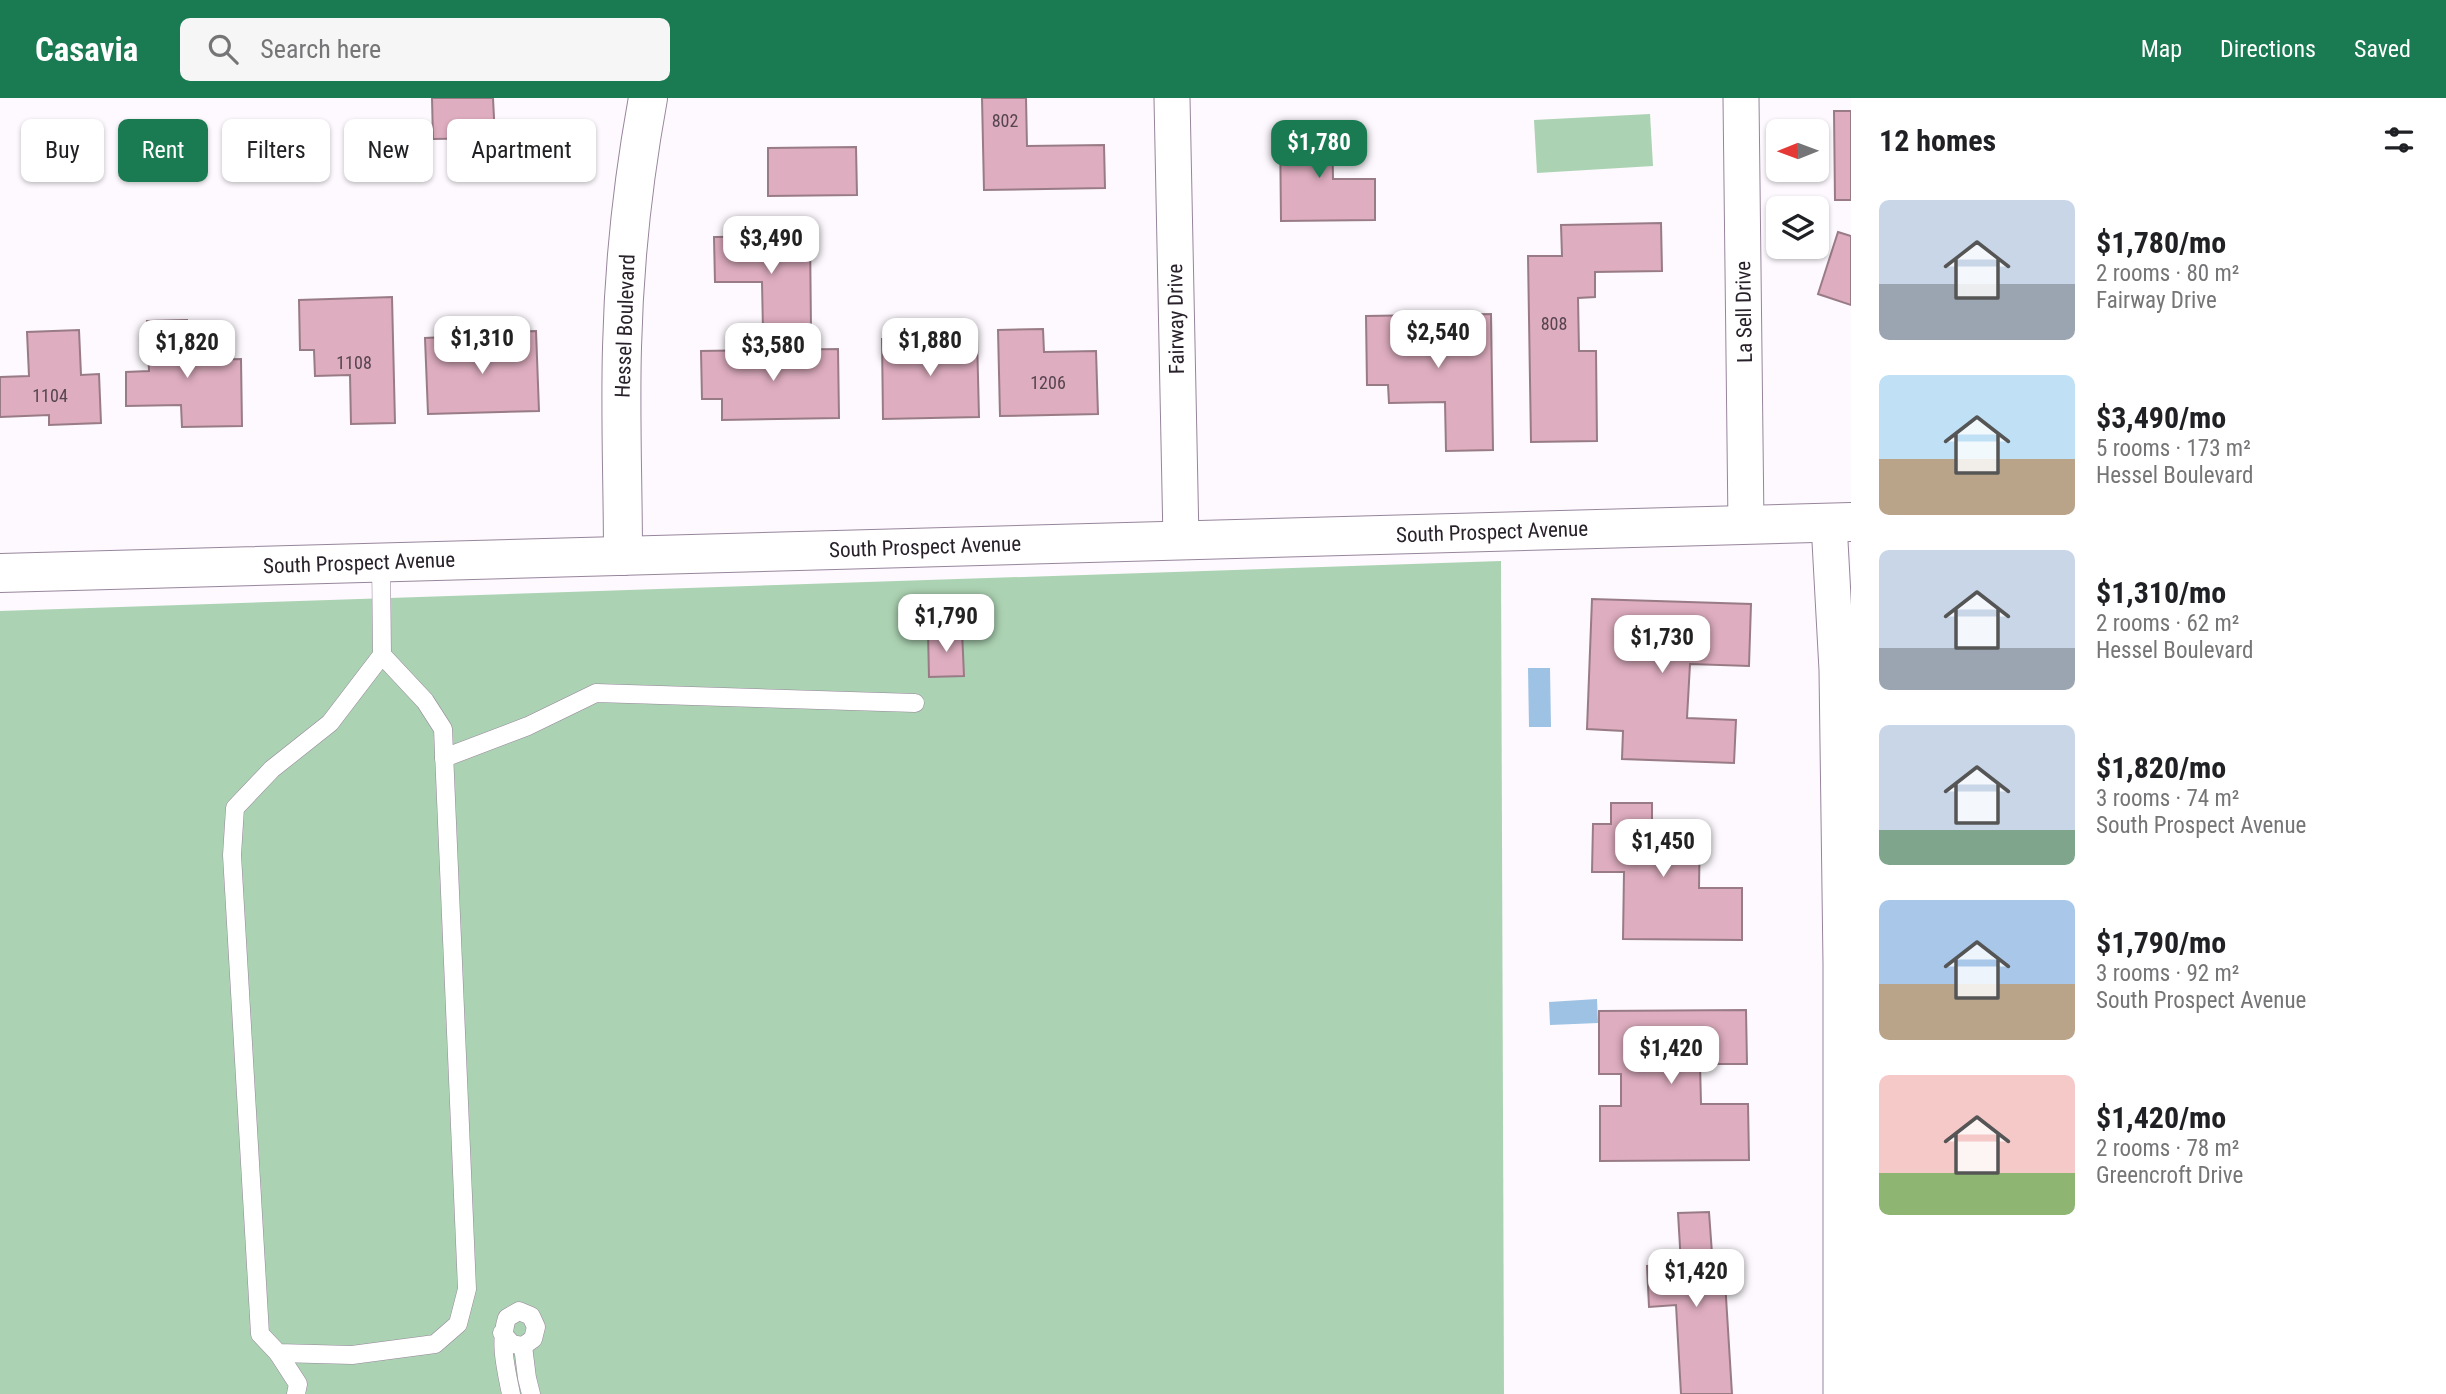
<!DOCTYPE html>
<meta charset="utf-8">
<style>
body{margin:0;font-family:"Roboto Condensed",sans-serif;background:#f6f6f6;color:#202124;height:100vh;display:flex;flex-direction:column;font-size:26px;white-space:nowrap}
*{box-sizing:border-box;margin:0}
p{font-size:23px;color:#757577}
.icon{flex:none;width:38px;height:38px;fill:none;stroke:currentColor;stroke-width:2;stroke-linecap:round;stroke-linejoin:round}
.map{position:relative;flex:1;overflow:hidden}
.side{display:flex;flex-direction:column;background:#fff;width:595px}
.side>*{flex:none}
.guide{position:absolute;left:21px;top:21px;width:665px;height:63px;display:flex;gap:14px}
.needle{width:46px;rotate:269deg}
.controls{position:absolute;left:1766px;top:21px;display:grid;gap:14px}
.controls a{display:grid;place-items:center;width:63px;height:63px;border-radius:10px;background:#fff;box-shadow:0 2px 5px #0004;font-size:35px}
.price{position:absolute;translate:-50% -60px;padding:0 16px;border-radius:14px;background:#fff;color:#222;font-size:23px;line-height:46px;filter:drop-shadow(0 2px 4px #0008)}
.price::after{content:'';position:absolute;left:50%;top:42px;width:21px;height:16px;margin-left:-10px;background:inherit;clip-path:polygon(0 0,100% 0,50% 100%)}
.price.on{background:#1a7a52;color:#fff}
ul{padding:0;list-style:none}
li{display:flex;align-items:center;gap:21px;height:175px;padding:0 28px}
li span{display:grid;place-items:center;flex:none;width:196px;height:140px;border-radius:10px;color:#555}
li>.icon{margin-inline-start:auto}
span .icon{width:84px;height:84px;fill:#fffc;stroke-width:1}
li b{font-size:30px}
h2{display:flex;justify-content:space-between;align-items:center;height:84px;padding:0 28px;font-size:30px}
.chip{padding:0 24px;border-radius:10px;background:#fff;box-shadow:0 2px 5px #0004;font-size:24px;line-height:63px}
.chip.on{background:#1a7a52;color:#fff}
header{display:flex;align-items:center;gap:42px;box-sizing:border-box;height:98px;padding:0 35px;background:#1a7a52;color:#fff}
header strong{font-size:33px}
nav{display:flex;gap:38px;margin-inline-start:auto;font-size:24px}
.search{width:490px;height:63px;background:#f6f6f6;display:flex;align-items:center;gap:18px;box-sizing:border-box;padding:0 24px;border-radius:10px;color:#757577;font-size:26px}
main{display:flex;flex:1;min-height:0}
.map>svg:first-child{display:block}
.green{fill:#abd2b2}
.water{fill:#9ec2e3}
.building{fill:#deadbf;stroke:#997b86;stroke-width:2}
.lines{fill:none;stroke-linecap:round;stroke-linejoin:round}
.service-casing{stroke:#97859b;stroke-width:19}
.minor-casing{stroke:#97859b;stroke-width:37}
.tertiary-casing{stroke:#97859b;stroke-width:40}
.secondary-casing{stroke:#97859b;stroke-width:40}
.service{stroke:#fff;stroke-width:18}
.minor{stroke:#fff;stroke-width:35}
.tertiary{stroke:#fff;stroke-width:38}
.secondary{stroke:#fff;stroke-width:38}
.labels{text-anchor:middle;stroke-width:7;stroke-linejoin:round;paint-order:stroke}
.number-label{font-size:18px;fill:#56444f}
.street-label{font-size:21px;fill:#28212a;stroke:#fff}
</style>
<header>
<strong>Casavia</strong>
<div class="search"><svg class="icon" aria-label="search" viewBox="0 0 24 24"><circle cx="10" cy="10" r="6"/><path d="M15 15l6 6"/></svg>Search here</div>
<nav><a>Map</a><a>Directions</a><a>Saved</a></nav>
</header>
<main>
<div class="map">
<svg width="1851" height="1296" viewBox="0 0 1851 1296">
<rect width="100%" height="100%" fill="#fdf9fe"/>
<g class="green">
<path d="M1650,16L1653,68L1537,75L1534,22Z"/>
<path d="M1501,463L1504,1296H0V513Z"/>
</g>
<g class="water">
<path d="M1528,570H1550L1551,629H1529Z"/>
<path d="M1597,901L1598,925L1550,927L1549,904Z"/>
</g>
<g class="building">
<path d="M432,0H493L495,40L433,41Z"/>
<path d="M982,0H1026L1027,48L1104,47L1105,90L984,92Z"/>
<path d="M1834,13H1851V102H1835Z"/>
<path d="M1332,27L1333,81H1375V122L1281,123L1280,28Z"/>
<path d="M856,49L857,97L768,98V50Z"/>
<path d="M1661,125L1662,173L1595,174V199L1578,200L1579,253H1596L1597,343L1531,344L1528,158H1562L1561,127Z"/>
<path d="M1838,134L1851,138V207L1818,196Z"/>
<path d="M810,138L811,232L763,233L762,184H715L714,139Z"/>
<path d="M392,199L395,325L351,326L350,277L315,278L314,252H300L299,202Z"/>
<path d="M1491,216L1493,352L1446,353L1445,304L1389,305L1388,287H1367L1366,218Z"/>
<path d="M187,222L188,252H200V262L241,261L242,328L182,329L181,307L126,308V274L149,273L147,223Z"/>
<path d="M1043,231L1044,254L1096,253L1098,316L1000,318L998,232Z"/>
<path d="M79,232L81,277L99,276L101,325L49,327V317L0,319V279L29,278L27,234Z"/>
<path d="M536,233L539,313L428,316L425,240L467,238V257L501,256L500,234Z"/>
<path d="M977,239L979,319L883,321L882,241Z"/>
<path d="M838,251L839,320L722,322V301H702L701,253Z"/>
<path d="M1592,501L1751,506L1749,568L1690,566L1687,620L1736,622L1734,665L1622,661L1623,633L1587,631Z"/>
<path d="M962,533L964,578L929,579L928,534Z"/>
<path d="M1611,705H1652V725L1700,726L1699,790H1742V842L1623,841L1624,774H1592L1593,726H1611Z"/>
<path d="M1746,912L1747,966H1700L1701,1006H1748L1749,1062L1600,1063V1008H1621V976H1599V913Z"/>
<path d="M1709,1114L1714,1183H1725L1732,1296H1681L1676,1207L1649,1209L1647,1168L1681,1166L1678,1115Z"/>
</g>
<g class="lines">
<g class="service-casing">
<g id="service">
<path d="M381,465L382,557L330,625L272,671L235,710L232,757L260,1236L278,1255L352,1257L435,1246L458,1226L467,1191L443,631L425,603L382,557"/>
<path d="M444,660L528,628L596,595L915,605"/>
<path d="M502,1235L512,1246L523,1248L533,1241L536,1229L531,1218L519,1213L507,1220C499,1245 506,1271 511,1296"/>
<path d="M523,1248L527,1280L531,1296"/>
<path d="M278,1255L298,1286L296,1296"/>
</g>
</g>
<g class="minor-casing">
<g id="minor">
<path d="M1172,0L1181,442"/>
<path d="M1741,0L1746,427"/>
<path d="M1829,425L1837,572L1841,865V1296"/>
</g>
</g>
<g class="tertiary-casing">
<path id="tertiary" d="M623,458C623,389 620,319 622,249C624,166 633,82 648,0"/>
</g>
<g class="secondary-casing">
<path id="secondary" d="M0,475L1851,424"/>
</g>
<use href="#service" class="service"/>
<use href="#minor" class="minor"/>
<use href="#tertiary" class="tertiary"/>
<use href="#secondary" class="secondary"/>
</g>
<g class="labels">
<g class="number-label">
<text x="1005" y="29">802</text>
<text x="1554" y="232">808</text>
<text x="354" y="271">1108</text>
<text x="1048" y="291">1206</text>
<text x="50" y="304">1104</text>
</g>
<g class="street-label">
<text transform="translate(1744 214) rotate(-91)" y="7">La Sell Drive</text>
<text transform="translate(1176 221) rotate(-91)" y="7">Fairway Drive</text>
<text transform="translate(625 228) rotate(-88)" y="7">Hessel Boulevard</text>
<text transform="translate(1492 434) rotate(-2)" y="7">South Prospect Avenue</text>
<text transform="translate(925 449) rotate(-2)" y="7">South Prospect Avenue</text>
<text transform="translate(359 465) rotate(-2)" y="7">South Prospect Avenue</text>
</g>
</g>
</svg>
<div class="controls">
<a><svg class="needle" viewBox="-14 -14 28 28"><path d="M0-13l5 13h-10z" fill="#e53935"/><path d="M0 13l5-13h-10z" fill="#757577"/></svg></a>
<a><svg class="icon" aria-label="layers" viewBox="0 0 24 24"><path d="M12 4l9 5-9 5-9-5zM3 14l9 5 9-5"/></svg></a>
</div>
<b class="price on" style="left:1319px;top:82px">$1,780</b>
<b class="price" style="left:771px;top:178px">$3,490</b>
<b class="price" style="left:1438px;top:272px">$2,540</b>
<b class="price" style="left:482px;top:278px">$1,310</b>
<b class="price" style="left:930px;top:280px">$1,880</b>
<b class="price" style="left:187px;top:282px">$1,820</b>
<b class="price" style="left:773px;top:285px">$3,580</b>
<b class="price" style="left:946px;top:556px">$1,790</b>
<b class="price" style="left:1662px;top:577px">$1,730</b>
<b class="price" style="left:1663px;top:781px">$1,450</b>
<b class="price" style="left:1671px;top:988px">$1,420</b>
<b class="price" style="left:1696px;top:1211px">$1,420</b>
<div class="guide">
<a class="chip">Buy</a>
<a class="chip on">Rent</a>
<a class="chip">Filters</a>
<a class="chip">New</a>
<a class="chip">Apartment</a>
</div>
</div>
<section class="side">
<h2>12 homes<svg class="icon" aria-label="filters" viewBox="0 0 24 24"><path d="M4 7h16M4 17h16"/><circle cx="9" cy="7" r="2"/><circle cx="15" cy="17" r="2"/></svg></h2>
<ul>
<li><span style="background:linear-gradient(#c9d6e8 60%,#9aa5b1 0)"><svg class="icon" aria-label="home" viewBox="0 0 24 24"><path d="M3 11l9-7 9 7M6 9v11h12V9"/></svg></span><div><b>$1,780/mo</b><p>2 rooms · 80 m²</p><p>Fairway Drive</p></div></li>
<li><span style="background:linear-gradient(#bfe0f5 60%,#b9a48a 0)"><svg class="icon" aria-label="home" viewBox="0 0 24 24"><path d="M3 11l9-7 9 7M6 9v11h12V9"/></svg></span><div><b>$3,490/mo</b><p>5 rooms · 173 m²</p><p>Hessel Boulevard</p></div></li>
<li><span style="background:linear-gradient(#c9d6e8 70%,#9aa5b1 0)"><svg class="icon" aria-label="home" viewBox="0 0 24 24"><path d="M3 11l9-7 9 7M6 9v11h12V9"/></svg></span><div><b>$1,310/mo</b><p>2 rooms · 62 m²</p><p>Hessel Boulevard</p></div></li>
<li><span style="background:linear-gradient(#c9d6e8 75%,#7fa58c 0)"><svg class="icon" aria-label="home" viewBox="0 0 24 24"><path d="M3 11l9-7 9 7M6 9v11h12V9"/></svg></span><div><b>$1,820/mo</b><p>3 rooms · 74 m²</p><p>South Prospect Avenue</p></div></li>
<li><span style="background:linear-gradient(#a9c7e8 60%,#b9a48a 0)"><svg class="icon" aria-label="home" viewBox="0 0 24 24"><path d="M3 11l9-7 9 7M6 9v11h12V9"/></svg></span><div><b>$1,790/mo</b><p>3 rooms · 92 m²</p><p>South Prospect Avenue</p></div></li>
<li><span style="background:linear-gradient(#f6c9c9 70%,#8fb573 0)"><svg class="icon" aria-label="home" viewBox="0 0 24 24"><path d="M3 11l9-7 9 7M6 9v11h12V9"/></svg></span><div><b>$1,420/mo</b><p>2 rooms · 78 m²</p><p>Greencroft Drive</p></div></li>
</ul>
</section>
</main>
